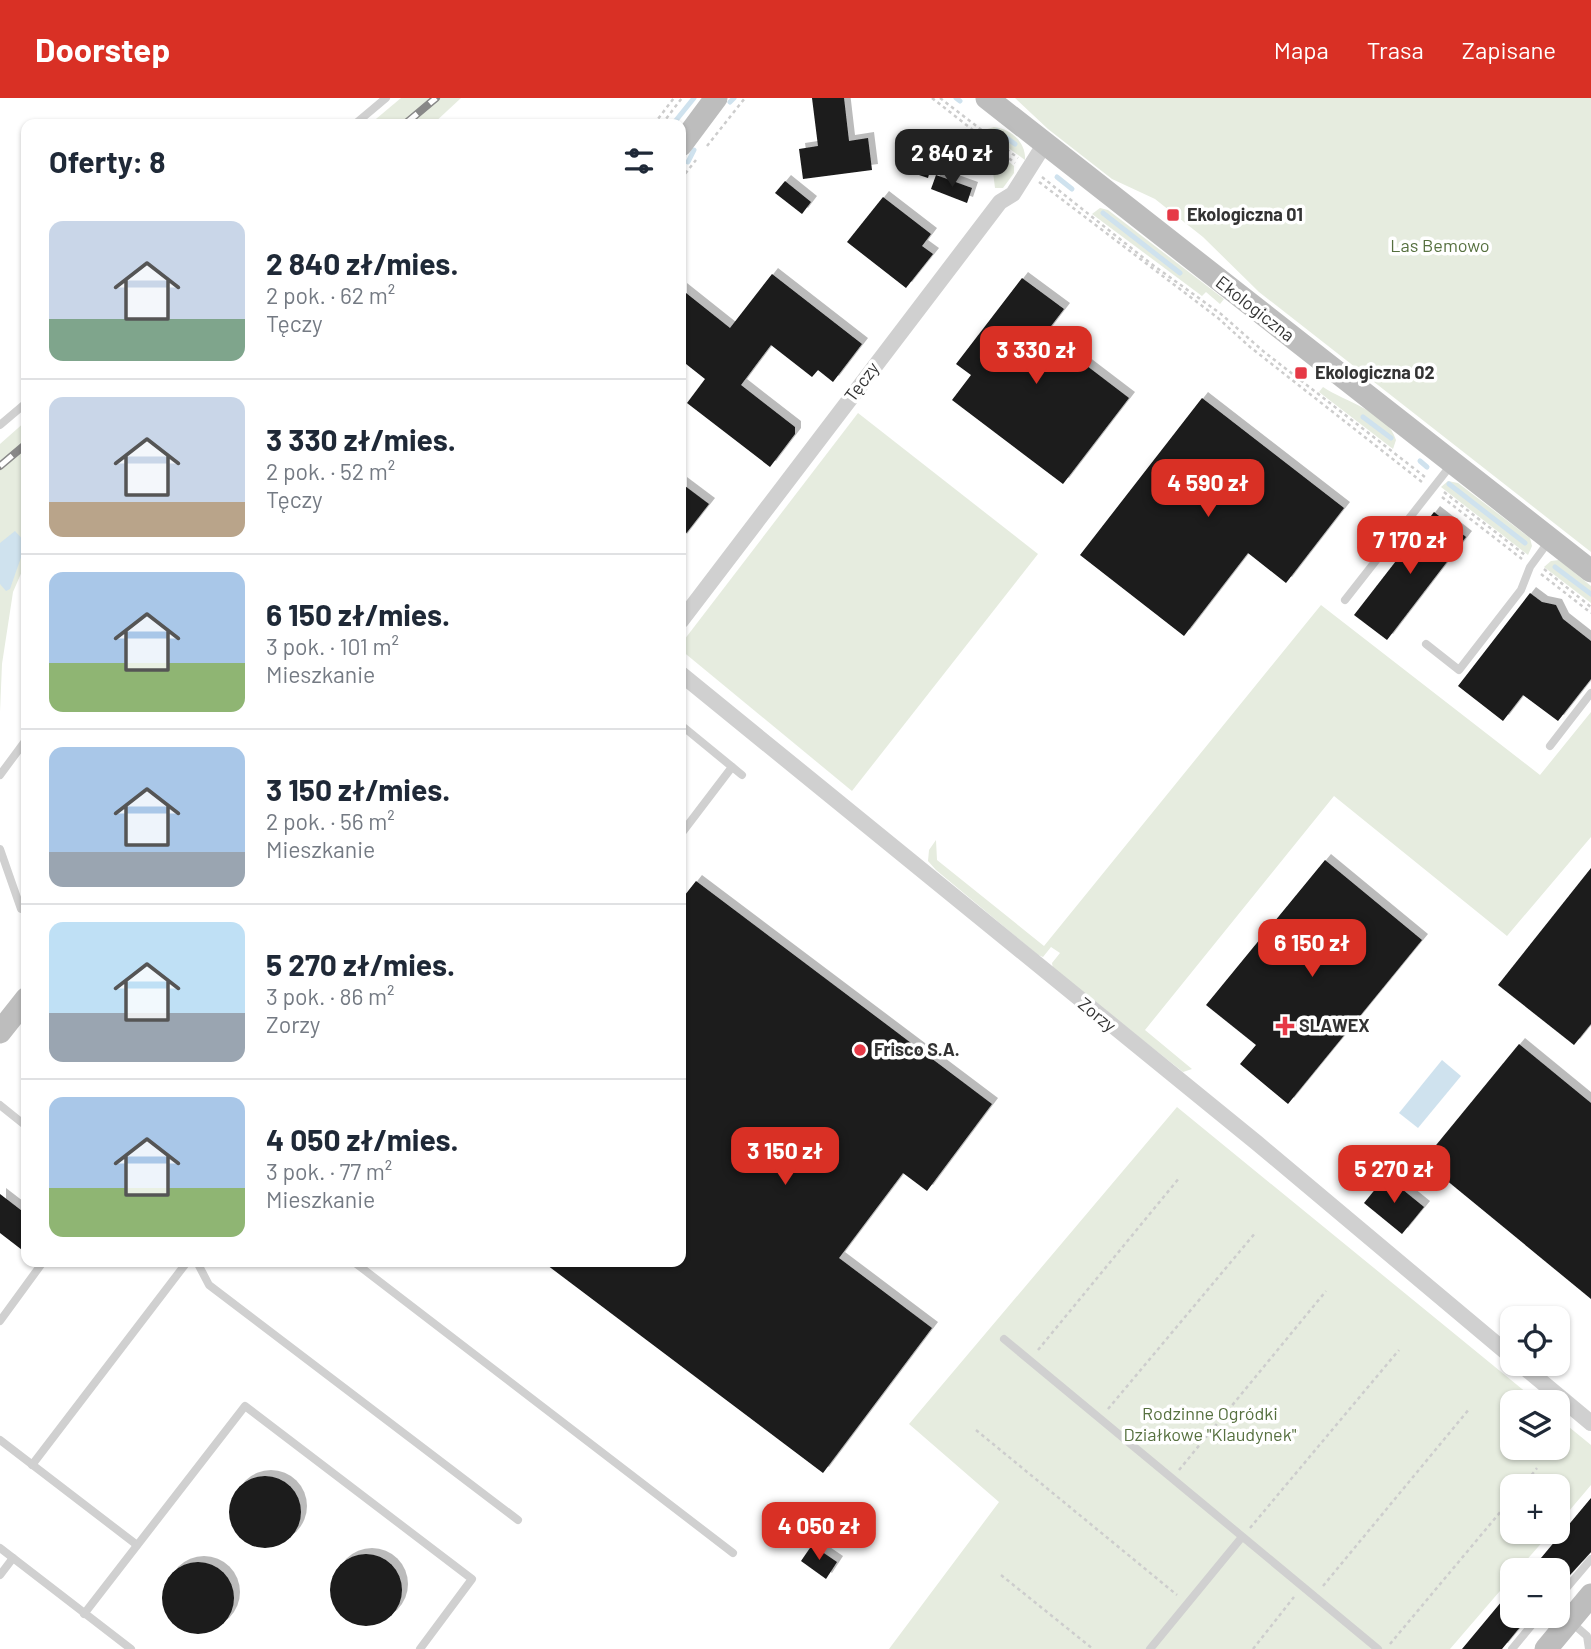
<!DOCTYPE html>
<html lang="pl">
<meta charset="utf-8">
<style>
body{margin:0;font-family:Barlow,sans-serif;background:#f6f6f7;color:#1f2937;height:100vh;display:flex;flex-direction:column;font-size:26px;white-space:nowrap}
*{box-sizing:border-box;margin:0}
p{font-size:23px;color:#747a83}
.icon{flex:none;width:38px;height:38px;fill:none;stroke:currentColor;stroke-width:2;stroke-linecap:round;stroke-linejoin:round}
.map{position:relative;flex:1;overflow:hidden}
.drawer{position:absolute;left:21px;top:21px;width:665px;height:1148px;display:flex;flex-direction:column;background:#fff;border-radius:14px;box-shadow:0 2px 5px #0004}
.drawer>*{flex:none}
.tools{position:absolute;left:1500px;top:1208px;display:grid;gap:14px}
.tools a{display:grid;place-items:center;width:70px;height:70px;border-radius:14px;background:#fff;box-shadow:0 2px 5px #0004;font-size:35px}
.price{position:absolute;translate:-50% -60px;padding:0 16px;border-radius:14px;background:#d93025;color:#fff;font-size:23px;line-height:46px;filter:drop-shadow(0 2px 4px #0008)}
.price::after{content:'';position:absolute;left:50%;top:42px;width:21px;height:16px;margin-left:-10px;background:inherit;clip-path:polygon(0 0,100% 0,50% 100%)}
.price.selected{background:#222;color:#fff}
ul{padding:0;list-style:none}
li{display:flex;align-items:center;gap:21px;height:175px;padding:0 28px}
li+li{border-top:2px solid #e0e1e3}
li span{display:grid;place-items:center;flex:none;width:196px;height:140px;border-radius:14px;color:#555}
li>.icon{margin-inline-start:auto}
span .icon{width:84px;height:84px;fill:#fffc;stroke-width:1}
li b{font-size:30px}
h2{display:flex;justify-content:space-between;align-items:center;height:84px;padding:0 28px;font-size:30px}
header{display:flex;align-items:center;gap:42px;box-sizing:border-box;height:98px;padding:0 35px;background:#d93025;color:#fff}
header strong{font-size:33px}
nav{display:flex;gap:38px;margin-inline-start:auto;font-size:24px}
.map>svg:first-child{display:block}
.green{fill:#e6ecdf}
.water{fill:#cfe2ee}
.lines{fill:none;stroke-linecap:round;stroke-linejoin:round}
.stream{stroke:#cfe2ee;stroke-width:5}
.building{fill:#1a1a1a;filter:url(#shadow)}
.path{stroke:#cdcdcd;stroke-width:2.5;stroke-dasharray:3.5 3.5;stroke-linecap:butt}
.lane{stroke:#d0d0d0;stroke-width:8}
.street{stroke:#d0d0d0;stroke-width:16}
.secondary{stroke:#bdbdbd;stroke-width:23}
.rail-casing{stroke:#888;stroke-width:8}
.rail{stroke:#fff;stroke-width:5;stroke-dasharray:16;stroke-linecap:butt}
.poi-dot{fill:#e63946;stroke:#fff;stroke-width:2.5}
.labels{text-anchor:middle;stroke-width:7;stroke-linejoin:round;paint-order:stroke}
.poi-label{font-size:18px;font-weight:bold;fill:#333;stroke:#fff;text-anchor:start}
.park-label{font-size:18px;fill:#56703f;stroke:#fff}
.street-label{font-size:18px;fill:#333;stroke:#fff}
</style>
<header>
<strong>Doorstep</strong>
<nav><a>Mapa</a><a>Trasa</a><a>Zapisane</a></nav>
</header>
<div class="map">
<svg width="1591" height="1551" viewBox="0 0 1591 1551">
<defs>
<filter id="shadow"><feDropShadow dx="6" dy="-6" stdDeviation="0" flood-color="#0004"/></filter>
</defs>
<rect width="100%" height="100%" fill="#fff"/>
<g class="green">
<path d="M401,0H461L433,26H370Z"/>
<path d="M1015,0H1591V454L1259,194L1203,139L1155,101L1112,81L1048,31Z"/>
<path d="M994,29C1011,31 1026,44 1025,62L984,32Z"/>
<path d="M977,38L1014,68V75L1003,90H995L990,50Z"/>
<path d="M1100,110L1108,112L1224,201L1220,206L1206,194L1202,198L1092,116Z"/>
<path d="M1323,289C1345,304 1388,314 1396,342L1393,351L1319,294Z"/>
<path d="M858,315L1038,456L852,693L681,552V546Z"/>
<path d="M26,323V464L13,494L2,566L0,614V346Z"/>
<path d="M1448,383L1458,385L1530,440L1532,448L1528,457L1441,389Z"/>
<path d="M1559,462L1591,488V505L1544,469L1551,463Z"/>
<path d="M1321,507L1540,677L1591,614V739L1507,838L1334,698L1145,932L1192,971L1183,974L1053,871L1052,865L1060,855L1051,849L1043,859L1038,857L936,772L928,763L929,752L936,742L937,762L1044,848Z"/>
<path d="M1177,1009L1538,1304H1512V1349H1558V1320L1591,1347V1387L1558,1426V1388H1512V1433H1552L1518,1472H1512V1479L1450,1551H889L999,1404L909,1326Z"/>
</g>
<g class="water">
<path d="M15,433L26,445L10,491L6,493L0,486V445Z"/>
<path d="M1442,962L1461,978L1418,1030L1399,1015Z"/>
</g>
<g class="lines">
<g class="stream">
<path d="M956,0L960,3"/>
<path d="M730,4L734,0"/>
<path d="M673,26L694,0"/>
<path d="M997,33L1015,46"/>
<path d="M688,64L694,52"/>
<path d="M1057,79L1072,91"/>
<path d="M1103,115L1180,175"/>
<path d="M1363,319L1391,340"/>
<path d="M1420,363L1427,369"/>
<path d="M1449,386L1525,445"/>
<path d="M1555,469L1591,496"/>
</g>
</g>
<g class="building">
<path d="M812,0H844L849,43L868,40L872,72L803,81L799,51L818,48Z"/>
<path d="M916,56L933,62L928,80L907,73Z"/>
<path d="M936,77L972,90L967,105L931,91Z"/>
<path d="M785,83L811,104L802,116L775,95Z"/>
<path d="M883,99L931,136L922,148L933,156L906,190L847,144Z"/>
<path d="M772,176L862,246L833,284L818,272L812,279L771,247L741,287L795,329V336L770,369L687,305L705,281L681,262V191L730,230Z"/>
<path d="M1022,180L1064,211L1045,236L1129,300L1063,386L952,302L971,277L956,266Z"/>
<path d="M1202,300L1344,410L1286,485L1248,455L1184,538L1080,457Z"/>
<path d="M681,385L709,406L681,442Z"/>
<path d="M1434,414L1466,439L1387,542L1354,517Z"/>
<path d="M1530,495L1542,504L1556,507L1563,521L1591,543V581L1558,623L1523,597L1503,623L1458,588Z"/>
<path d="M1325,762L1422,842L1288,1006L1240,966L1256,947L1206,907Z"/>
<path d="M1591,770V926L1574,947L1498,887Z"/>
<path d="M696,783L992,1006L927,1093L903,1075L839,1160L932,1230L823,1375L543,1164H681V802Z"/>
<path d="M1519,946L1591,1005V1201L1423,1063Z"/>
<path d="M1386,1078L1424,1109L1402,1136L1364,1105Z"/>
<path d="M0,1096L26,1116V1155L0,1135Z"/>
<circle cx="265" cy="1414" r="36"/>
<path d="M1591,1400V1454L1558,1490V1472H1531Z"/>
<path d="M812,1447L837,1464L826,1481L801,1463Z"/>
<circle cx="366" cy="1492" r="36"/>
<circle cx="198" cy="1500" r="36"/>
<path d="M1512,1491V1517H1530L1502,1551H1462Z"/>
</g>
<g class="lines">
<g class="path">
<path d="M932,0L1015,65"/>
<path d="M940,0L1018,60"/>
<path d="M654,26L674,0"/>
<path d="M662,26L682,0"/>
<path d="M707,48L745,0"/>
<path d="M1042,79L1150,165L1221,216L1263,253L1425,379"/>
<path d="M681,81L696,62"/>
<path d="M1039,84L1218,220L1250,249L1422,384"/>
<path d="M1444,394L1525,457"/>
<path d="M1442,399L1522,461"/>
<path d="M1544,471L1591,509"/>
<path d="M1541,476L1591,515"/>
<path d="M1038,1252L1180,1079"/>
<path d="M1108,1311L1256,1134"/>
<path d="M976,1332L1177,1497"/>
<path d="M1179,1372L1326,1193"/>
<path d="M1523,1388L1537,1370"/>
<path d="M1250,1430L1399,1252"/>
<path d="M1001,1477L1093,1551"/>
<path d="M1323,1488L1470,1310"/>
<path d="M1390,1546L1512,1400"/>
<path d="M1253,1551L1294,1499"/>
</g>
<g class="lane">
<path d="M355,26L386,0"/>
<path d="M0,327L26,305"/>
<path d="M1345,502L1451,367"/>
<path d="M1426,546L1459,572L1521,492L1530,469L1549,443"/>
<path d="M681,627L742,677"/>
<path d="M1550,648L1591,595"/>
<path d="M0,677L26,642"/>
<path d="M681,736L732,669"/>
<path d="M0,751L21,811"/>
<path d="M0,1007L26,1028"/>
<path d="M197,1164L209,1187L518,1422"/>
<path d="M354,1164L733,1455"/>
<path d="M0,1223L43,1164"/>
<path d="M1004,1241L1378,1551"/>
<path d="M0,1342L137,1447"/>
<path d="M32,1367L187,1164"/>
<path d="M0,1450L131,1551"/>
<path d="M0,1477L13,1460"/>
<path d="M1558,1500L1591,1461"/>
<path d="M84,1516L245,1308L472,1481L420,1551"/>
<path d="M1572,1525L1587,1538L1589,1551"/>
<path d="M1150,1551L1242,1439"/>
<path d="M1512,1551L1540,1517"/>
</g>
<g class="street">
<path d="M681,523L1000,104L1013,96L1044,47"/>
<path d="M681,576L1257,1045L1512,1259"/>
<path d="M1519,1265L1591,1325"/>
</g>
<g class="secondary">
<path d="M987,0L1591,473"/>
<path d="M681,47L716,0"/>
<path d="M0,934L26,901"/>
<path d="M1546,1551L1591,1497"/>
</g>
<g class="rail-casing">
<g id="rail">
<path d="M405,26L436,0"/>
<path d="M0,368L26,346"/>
</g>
</g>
<use href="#rail" class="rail"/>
</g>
<g class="poi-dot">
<rect x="1166" y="110" width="14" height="14" rx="3.5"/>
<rect x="1294" y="268" width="14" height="14" rx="3.5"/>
<path d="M1281.5 917.5h7v7h7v7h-7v7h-7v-7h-7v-7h7z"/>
<circle cx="860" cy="952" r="7"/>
</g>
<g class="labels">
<g class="poi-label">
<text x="1187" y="123">Ekologiczna 01</text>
<text x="1315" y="281">Ekologiczna 02</text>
<text x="1299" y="934">SLAWEX</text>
<text x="874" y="958">Frisco S.A.</text>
</g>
<g class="park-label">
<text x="1440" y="154">Las Bemowo</text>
<text x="1210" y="1322">Rodzinne Ogródki<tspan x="1210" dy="21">Działkowe "Klaudynek"</tspan></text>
</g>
<g class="street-label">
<text transform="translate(1255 211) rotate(38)" y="6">Ekologiczna</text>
<text transform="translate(862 284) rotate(-53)" y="6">Tęczy</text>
<text transform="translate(1097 917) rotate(39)" y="6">Zorzy</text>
</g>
</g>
</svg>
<div class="tools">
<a><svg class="icon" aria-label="locate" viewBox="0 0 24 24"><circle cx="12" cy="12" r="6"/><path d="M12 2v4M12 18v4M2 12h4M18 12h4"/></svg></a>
<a><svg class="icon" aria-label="layers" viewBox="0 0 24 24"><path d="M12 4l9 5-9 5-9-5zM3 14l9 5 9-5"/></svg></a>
<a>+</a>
<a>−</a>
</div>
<b class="price selected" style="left:952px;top:91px">2 840 zł</b>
<b class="price" style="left:1036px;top:288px">3 330 zł</b>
<b class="price" style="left:1208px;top:421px">4 590 zł</b>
<b class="price" style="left:1410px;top:478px">7 170 zł</b>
<b class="price" style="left:1312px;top:881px">6 150 zł</b>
<b class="price" style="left:785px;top:1089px">3 150 zł</b>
<b class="price" style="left:1394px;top:1107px">5 270 zł</b>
<b class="price" style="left:819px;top:1464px">4 050 zł</b>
<section class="drawer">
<h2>Oferty: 8<svg class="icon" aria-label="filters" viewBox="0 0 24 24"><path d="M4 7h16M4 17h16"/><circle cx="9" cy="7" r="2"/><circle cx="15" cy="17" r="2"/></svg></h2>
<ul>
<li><span style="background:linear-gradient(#c9d6e8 70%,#7fa58c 0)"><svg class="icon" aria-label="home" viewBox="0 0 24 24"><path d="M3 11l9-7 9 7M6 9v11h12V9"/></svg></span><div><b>2 840 zł/mies.</b><p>2 pok. · 62 m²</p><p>Tęczy</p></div></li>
<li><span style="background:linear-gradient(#c9d6e8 75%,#b9a48a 0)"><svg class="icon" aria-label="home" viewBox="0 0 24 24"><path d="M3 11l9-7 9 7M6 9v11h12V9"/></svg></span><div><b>3 330 zł/mies.</b><p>2 pok. · 52 m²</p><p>Tęczy</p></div></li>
<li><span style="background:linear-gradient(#a9c7e8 65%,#8fb573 0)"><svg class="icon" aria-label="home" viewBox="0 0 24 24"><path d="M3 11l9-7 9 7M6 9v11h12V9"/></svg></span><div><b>6 150 zł/mies.</b><p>3 pok. · 101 m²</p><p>Mieszkanie</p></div></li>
<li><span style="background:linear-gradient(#a9c7e8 75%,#9aa5b1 0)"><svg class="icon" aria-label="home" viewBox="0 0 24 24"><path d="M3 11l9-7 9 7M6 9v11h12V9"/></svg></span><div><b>3 150 zł/mies.</b><p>2 pok. · 56 m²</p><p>Mieszkanie</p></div></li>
<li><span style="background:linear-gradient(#bfe0f5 65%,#9aa5b1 0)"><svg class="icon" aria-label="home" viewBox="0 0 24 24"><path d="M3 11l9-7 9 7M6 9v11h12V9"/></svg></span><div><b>5 270 zł/mies.</b><p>3 pok. · 86 m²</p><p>Zorzy</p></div></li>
<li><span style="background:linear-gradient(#a9c7e8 65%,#8fb573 0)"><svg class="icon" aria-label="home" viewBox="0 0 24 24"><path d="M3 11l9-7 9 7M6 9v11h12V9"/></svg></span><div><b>4 050 zł/mies.</b><p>3 pok. · 77 m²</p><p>Mieszkanie</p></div></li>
</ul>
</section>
</div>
